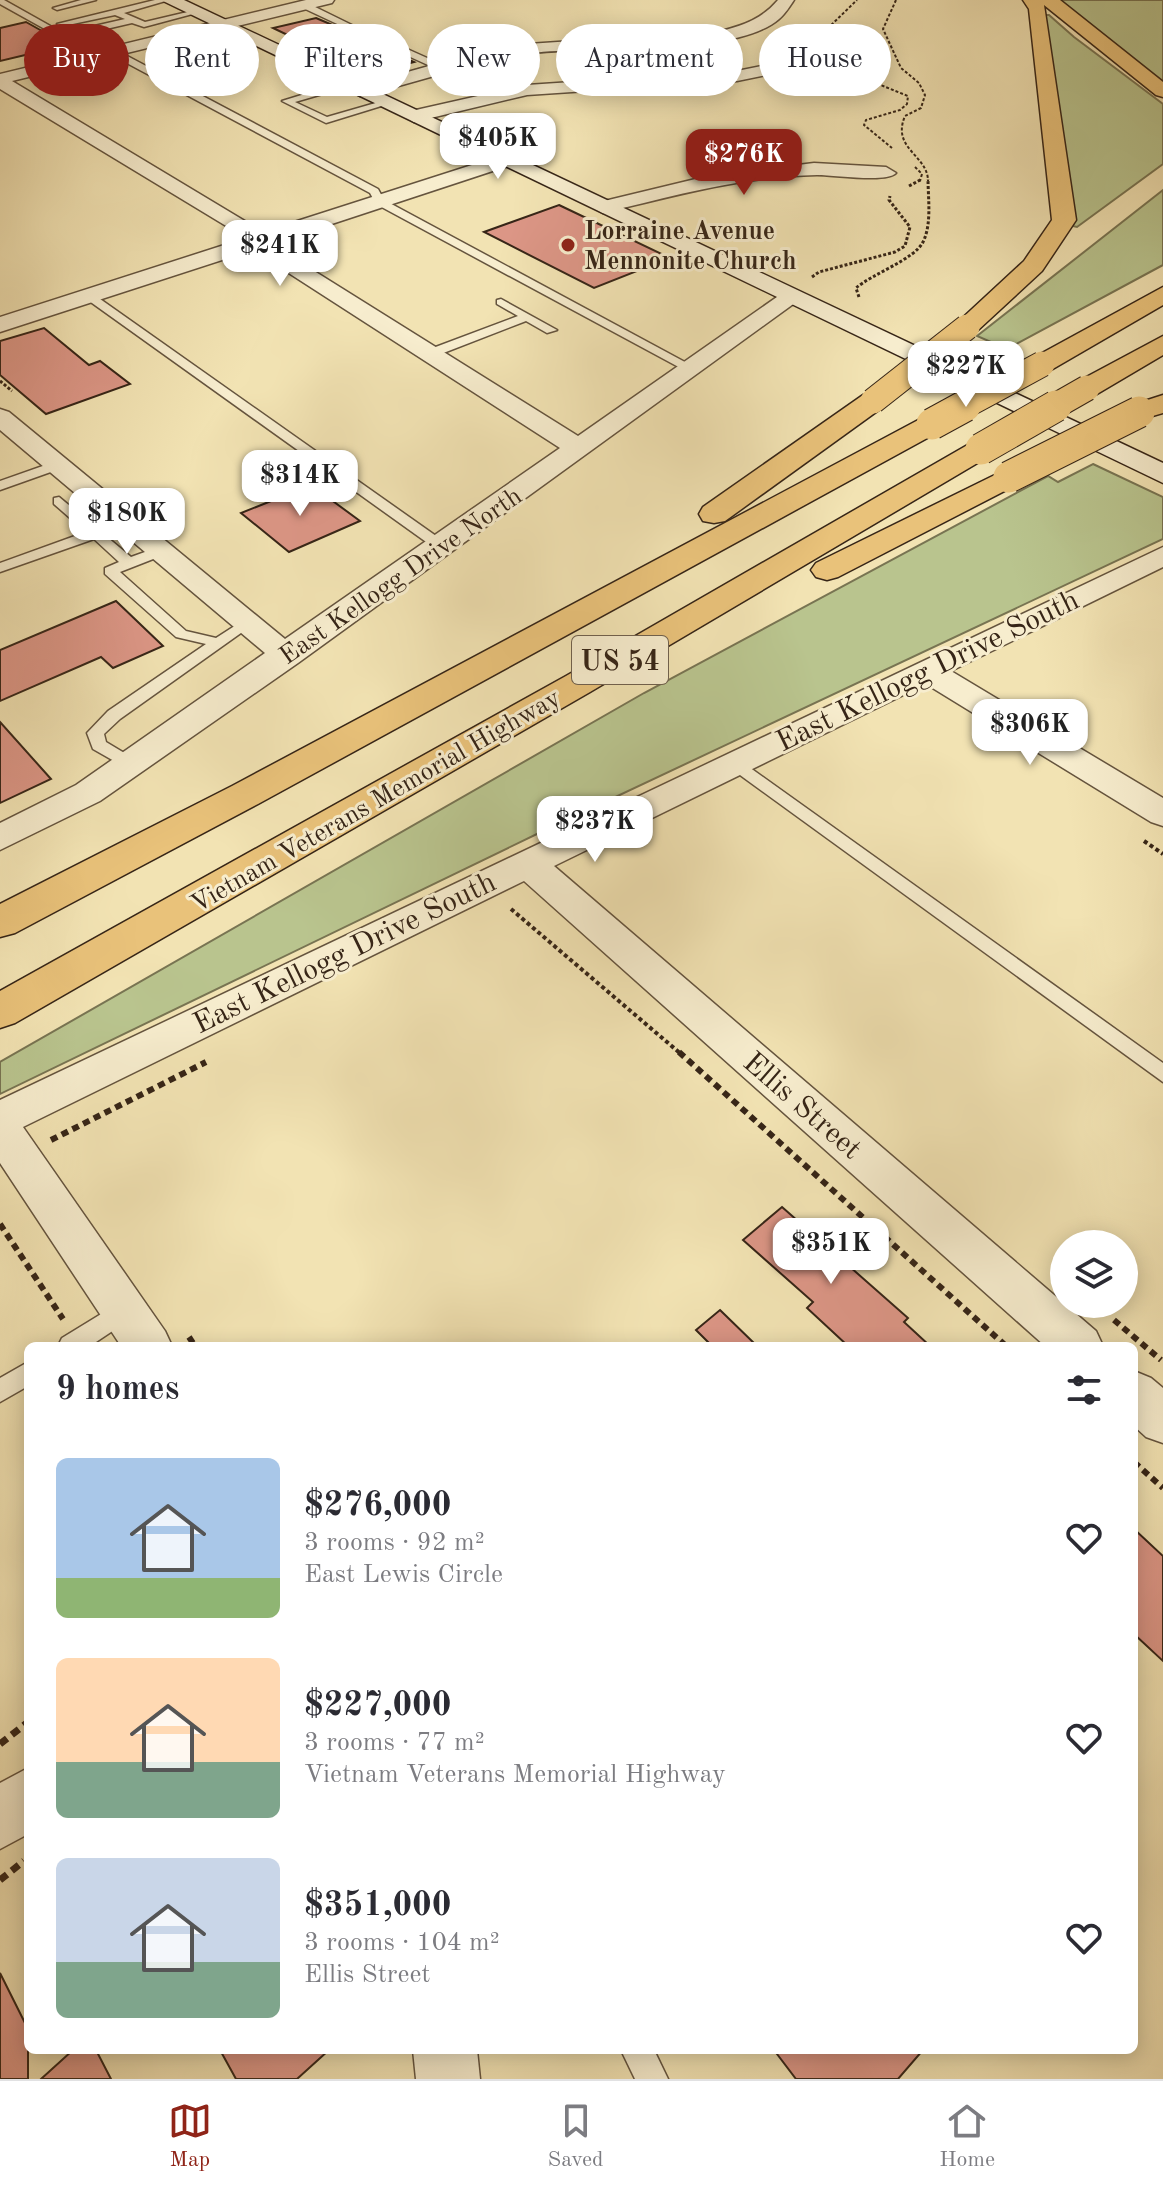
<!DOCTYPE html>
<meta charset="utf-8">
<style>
body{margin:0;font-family:"Old Standard TT",serif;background:#f2f2f3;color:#2b2b33;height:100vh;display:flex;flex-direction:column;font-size:30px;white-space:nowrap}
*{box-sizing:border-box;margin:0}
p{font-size:26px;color:#7c7c81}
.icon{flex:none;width:44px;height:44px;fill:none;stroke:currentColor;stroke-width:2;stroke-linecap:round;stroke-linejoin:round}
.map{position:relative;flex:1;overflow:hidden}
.drawer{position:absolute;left:24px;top:1342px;width:1114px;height:712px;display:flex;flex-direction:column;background:#fff;border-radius:12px;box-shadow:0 4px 20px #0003}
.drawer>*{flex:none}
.banner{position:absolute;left:24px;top:24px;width:1116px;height:72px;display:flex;gap:16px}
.tools{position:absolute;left:1050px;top:1230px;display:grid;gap:16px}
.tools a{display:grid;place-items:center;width:88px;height:88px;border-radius:50%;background:#fff;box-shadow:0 4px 20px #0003;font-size:40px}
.price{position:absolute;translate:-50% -68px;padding:0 18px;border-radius:16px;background:#fff;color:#222;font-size:26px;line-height:52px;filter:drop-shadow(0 2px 4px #0008)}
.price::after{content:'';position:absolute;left:50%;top:48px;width:24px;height:18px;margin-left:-12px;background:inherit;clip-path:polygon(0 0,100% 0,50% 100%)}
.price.selected{background:#8f2418;color:#fff}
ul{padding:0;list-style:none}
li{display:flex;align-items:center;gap:24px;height:200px;padding:0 32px}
li span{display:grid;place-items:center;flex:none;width:224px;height:160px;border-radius:12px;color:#555}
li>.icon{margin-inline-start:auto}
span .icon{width:96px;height:96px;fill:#fffc;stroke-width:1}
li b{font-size:34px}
h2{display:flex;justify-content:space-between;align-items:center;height:96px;padding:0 32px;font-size:34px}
.pill{padding:0 28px;border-radius:36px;background:#fff;box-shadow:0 4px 20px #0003;font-size:28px;line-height:72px}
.pill.selected{background:#8f2418;color:#fff}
.tabs{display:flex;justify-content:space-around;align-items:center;height:112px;border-top:2px solid #e1e1e2;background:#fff;font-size:22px;color:#7c7c81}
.tabs a{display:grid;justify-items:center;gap:4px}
.tabs .selected{color:#8f2418}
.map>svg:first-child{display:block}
.green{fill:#b9c48e;stroke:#787452;stroke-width:2}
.building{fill:#dc9686;stroke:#362517;stroke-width:2}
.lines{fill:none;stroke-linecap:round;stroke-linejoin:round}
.lane-casing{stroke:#65543e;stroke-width:3}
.street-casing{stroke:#65543e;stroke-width:3}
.secondary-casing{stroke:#362517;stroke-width:3}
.highway-casing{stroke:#362517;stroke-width:3}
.path-far4{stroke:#362517;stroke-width:2;stroke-dasharray:3 2;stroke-linecap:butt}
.path-far3{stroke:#362517;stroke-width:3;stroke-dasharray:3 2;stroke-linecap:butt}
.path-far2{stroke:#362517;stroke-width:4;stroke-dasharray:4 3;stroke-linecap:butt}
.path-far1{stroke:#362517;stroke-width:6;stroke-dasharray:7 5;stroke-linecap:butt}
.path{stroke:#362517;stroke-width:7;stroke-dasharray:9 6;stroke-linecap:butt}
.lane{fill:#f7edce;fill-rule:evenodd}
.street{fill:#f7edce;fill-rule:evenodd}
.secondary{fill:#f7edce;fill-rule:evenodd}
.highway{fill:#e9c27a;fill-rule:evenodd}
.highway-bridge-far1-casing{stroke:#362517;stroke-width:27;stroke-linecap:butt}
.highway-bridge-casing{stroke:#362517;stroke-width:33;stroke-linecap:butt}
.highway-bridge-far1{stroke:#e9c27a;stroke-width:25}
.highway-bridge{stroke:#e9c27a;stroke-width:31}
.poi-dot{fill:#8f2418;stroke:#f7edce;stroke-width:3}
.labels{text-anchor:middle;stroke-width:6;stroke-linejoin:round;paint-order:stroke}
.far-poi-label{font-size:26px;font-weight:bold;fill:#362517;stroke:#f7edce;text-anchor:start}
.far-street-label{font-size:26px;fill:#362517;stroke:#f7edce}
.shield{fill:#f7edce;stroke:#70614e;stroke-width:2}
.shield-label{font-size:28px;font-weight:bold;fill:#362517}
.street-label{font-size:30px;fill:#362517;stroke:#f7edce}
</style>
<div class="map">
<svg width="1163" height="2079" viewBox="0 0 1163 2079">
<rect width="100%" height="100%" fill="#f2e3b3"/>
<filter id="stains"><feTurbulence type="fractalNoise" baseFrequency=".0025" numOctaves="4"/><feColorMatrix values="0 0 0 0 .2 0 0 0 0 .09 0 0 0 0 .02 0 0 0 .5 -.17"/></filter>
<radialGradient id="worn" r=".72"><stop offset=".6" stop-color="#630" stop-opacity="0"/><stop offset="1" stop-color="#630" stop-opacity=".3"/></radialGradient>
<g class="green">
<path d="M1055,0H1163V87Z"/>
<path d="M1045,15H1049L1074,37L1163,104V164L1077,227L1068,225Z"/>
<path d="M1163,190V265L1007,349L977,336Z"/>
<path d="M1093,464L1163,497V539L539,833L0,1094V1062L644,693L1048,476L1058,482Z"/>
</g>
<g class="building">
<path d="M316,18L342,29L300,41L273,28Z"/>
<path d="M26,22L67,45L0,61V28Z"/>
<path d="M358,34L383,48L414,62L371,74L313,47Z"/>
<path d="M559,205L670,258L594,288L484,232Z"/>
<path d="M44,328L89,365L100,361L130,384L46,414L0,375V341Z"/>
<path d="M311,485L360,521L289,552L241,513Z"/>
<path d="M116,601L163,646L113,668L101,657L0,701V650Z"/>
<path d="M0,722L51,779L0,803Z"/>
<path d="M782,1207L908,1318L904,1322L930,1346H848L807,1308L813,1302L743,1240Z"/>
<path d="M720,1310L757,1346H712L696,1330Z"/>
<path d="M1134,1529L1163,1556V1661L1134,1634Z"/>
<path d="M0,1973L28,2029V2079H0Z"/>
<path d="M73,2050H96L111,2079H41Z"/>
<path d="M220,2050H329L297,2079H236Z"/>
<path d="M774,2050H923L898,2079H796Z"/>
</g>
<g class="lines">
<g class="lane-casing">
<g id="lane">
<path d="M0,0H4L102,55L95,57L0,4Z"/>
<path d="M81,0H96L57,10L53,8Z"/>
<path d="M155,0H169L124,13L145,22L196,10L200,12L144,27L132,23L76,36L57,24ZM115,15L125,19L77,30L68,25Z"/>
<path d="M301,3H307L362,30L277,55V51L350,30L301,7Z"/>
<path d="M387,40L445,66L446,68L439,70L384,45Z"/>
<path d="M108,49H114L378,189L384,200L696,368L686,371L376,204L370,193L108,53Z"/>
<path d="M347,81L350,86L295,102L327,117L386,100L391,103L326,123L282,101Z"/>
<path d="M85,294H93L446,543V549H436L85,298Z"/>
<path d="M501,299L557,330L547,333L526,321L433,357H425V351L518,316L497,304V300Z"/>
<path d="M57,461L64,465L62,468L0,490V481Z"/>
<path d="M59,497L131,557L156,548H166V554L120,572L186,631L216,638L247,618L255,623L120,719L104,734L106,742L136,760L138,764L136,768L130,770L93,749L87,733L108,711L206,644L176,637L105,574V568L119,562L94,539L0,572V563L86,532L54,504V498Z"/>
<path d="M735,757L1163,1063V1082L729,767L727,763L729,759Z"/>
<path d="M124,1300L132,1304L136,1311L132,1318L90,1346H58L62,1338Z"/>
<path d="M28,1362V1386L0,1402V1378Z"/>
<path d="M621,2050H654L668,2079H635Z"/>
</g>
</g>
<g class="street-casing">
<g id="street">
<path d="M306,0H334L332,3L12,81L263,232L500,156H514L517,160L514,164L271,244L578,436L784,292H800L803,297L298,663L100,801L0,850V823L76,785L265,653L0,430V409L9,412L285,639L560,448L253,250L0,332V317L246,238L0,89V74Z"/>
<path d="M778,0H794C790,6 785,14 779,19C734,58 588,44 526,54C469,63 416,83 360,96L351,91L354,87L461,57L528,44L721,31C744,25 762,19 778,0Z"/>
<path d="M859,51L868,56L865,60L831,62L737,81L527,95L414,122L405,116L407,112L527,85L737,71L831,52Z"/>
<path d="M814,163L886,167L896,173C887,183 834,175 817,175C744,176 673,196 603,213L593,207L596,203L708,176Z"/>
<path d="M1163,547V567L951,671L1163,798V826L1151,822L926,684L554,866L1096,1331L1103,1346H1045L524,881L23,1127L165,1331L172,1346H121L0,1163V1100Z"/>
<path d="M1134,1371L1151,1378L1163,1388V1443L1146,1437L1134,1426Z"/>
<path d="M28,1768V1834L0,1849V1783Z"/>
<path d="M413,2050H477L480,2079H416Z"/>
</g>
</g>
<g class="secondary-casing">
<path id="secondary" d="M161,0H184L1163,463V483Z"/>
</g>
<g class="highway-casing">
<g id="highway">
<path d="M1023,0H1060L1163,82V97L1156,95L1044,5L1076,220L1042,271L976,332H958L954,327L958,322L1024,261L1052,220L1029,9Z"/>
<path d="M1163,287V305L1051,370H1033L1029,364L1033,358Z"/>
<path d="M1163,336V355L1097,394L1087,396L1077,394L1073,388L1077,382Z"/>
<path d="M873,393L883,395L887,401L883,407L725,521L714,523L703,521L699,514L703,507L863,395Z"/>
<path d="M1163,395V413L1139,420L1129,418L1125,412L1129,406Z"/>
<path d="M932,415L942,418L946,424L942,430L258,804L15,933L0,937V904L232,786L922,418Z"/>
<path d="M981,440L991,443L995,449L991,455L590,692L15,1023L0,1028V991L566,676L971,443Z"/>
<path d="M1009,468L1020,471L1024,477L1020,483L838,577L827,580L816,577L811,570L816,563Z"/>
</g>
</g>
<g class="path-far4">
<path d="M896,0L883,29L901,68L919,83L925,95L921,108L905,116C891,149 928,155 928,181"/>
<path d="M824,32L857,0"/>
<path d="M863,78L908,96L907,104L900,110L866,120L864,125L892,148"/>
<path d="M915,167L922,174L920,181"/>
</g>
<g class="path-far3">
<path d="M909,186L922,179"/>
<path d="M812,277L819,272L895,252L905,246L910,227L889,200L890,196"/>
<path d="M859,297L856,288C872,274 915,259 923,242C932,224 928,198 928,179"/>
<path d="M0,381L12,391"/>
</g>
<g class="path-far2">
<path d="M1144,841L1163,854"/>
<path d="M511,909L681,1054"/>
</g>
<g class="path-far1">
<path d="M679,1052L1006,1346"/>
<path d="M51,1140L206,1062"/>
<path d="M0,1224L63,1319"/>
<path d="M1114,1320L1161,1360"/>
<path d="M189,1337L195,1346"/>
<path d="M1134,1462L1163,1488"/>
</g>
<g class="path">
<path d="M0,1744L28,1722"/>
<path d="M0,1880L24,1861"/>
</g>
<use href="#lane" class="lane"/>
<use href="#street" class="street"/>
<use href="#secondary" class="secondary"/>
<use href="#highway" class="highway"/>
<g class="highway-bridge-far1-casing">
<g id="highway-bridge-far1">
<path d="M873,401L967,327"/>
<path d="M961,408L1042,364"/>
<path d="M1052,408L1087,388"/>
</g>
</g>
<g class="highway-bridge-casing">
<g id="highway-bridge">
<path d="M932,424L965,406"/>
<path d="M981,449L1056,406"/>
<path d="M1009,477L1139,412"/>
</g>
</g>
<use href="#highway-bridge-far1" class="highway-bridge-far1"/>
<use href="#highway-bridge" class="highway-bridge"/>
</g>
<circle class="poi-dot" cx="568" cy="245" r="8"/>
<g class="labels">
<g class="far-poi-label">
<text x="584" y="239">Lorraine Avenue<tspan x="584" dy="30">Mennonite Church</tspan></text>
</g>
<g class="far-street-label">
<text transform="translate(400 575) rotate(-35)" y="9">East Kellogg Drive North</text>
<text transform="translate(375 800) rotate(-30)" y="9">Vietnam Veterans Memorial Highway</text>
</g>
<rect class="shield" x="572" y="636" width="96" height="48" rx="6"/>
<g class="shield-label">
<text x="620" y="670">US 54</text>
</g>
<g class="street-label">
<text transform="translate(927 670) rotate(-26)" y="10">East Kellogg Drive South</text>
<text transform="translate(344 952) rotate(-26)" y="10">East Kellogg Drive South</text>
<text transform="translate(803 1105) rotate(41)" y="10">Ellis Street</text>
</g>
</g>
<rect width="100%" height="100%" filter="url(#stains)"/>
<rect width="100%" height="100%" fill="url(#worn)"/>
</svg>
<div class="tools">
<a><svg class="icon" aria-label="layers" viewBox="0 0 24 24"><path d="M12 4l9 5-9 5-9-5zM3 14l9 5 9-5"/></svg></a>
</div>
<b class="price" style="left:498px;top:181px">$405K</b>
<b class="price selected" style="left:744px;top:197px">$276K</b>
<b class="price" style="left:280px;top:288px">$241K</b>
<b class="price" style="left:966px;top:409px">$227K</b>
<b class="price" style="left:300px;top:518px">$314K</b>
<b class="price" style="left:127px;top:556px">$180K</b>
<b class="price" style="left:1030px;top:767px">$306K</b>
<b class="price" style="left:595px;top:864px">$237K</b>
<b class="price" style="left:831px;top:1286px">$351K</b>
<div class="banner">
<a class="pill selected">Buy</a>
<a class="pill">Rent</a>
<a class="pill">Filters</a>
<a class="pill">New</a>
<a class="pill">Apartment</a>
<a class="pill">House</a>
</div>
<section class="drawer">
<h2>9 homes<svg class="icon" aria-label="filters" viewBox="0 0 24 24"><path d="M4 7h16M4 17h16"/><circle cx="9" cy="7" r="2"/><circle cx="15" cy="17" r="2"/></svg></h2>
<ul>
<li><span style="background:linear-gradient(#a9c7e8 75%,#8fb573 0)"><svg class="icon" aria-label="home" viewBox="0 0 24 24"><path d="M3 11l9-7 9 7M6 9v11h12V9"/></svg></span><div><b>$276,000</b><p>3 rooms · 92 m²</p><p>East Lewis Circle</p></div><svg class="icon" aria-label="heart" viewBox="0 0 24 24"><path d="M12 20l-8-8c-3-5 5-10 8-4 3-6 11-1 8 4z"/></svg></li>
<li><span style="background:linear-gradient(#ffd9b3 65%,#7fa58c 0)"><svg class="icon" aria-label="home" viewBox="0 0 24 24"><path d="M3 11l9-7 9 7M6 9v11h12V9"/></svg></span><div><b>$227,000</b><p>3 rooms · 77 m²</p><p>Vietnam Veterans Memorial Highway</p></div><svg class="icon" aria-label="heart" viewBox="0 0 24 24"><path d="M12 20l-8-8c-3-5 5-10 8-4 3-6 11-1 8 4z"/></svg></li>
<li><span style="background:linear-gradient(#c9d6e8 65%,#7fa58c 0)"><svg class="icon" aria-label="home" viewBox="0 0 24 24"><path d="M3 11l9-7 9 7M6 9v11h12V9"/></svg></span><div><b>$351,000</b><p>3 rooms · 104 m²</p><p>Ellis Street</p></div><svg class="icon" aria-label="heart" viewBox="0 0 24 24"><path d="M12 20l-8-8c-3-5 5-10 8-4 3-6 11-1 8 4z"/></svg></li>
</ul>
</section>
</div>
<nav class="tabs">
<a class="selected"><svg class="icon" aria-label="map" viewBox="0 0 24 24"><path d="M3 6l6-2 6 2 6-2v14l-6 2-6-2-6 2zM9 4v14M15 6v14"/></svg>Map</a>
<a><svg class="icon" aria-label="saved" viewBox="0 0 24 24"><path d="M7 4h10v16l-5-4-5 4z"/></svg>Saved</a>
<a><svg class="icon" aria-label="home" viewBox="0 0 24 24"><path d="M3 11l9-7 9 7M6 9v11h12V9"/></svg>Home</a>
</nav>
